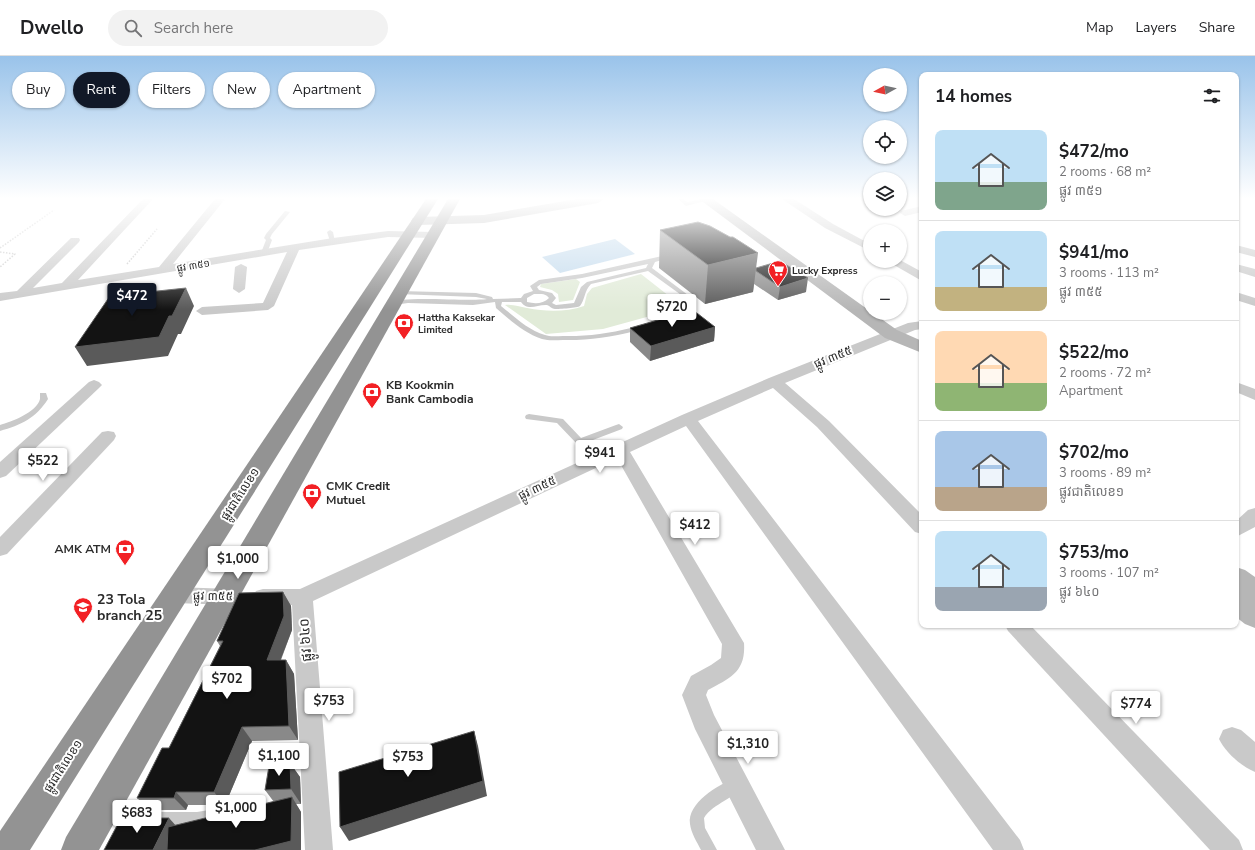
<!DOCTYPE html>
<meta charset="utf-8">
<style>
body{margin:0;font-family:"Nunito Sans","Noto Sans Khmer",sans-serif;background:#f2f2f2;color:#202124;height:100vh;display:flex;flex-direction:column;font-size:15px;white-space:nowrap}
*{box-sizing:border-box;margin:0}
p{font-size:13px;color:#757577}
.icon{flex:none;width:22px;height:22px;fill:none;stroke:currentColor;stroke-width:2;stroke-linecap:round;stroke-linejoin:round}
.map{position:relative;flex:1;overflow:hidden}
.side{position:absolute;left:919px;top:16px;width:320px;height:556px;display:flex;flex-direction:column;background:#fff;border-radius:8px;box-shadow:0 1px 3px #0004}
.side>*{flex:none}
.hud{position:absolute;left:12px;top:16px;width:380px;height:36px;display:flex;gap:8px}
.needle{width:26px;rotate:262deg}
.controls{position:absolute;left:863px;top:12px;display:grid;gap:8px}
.controls a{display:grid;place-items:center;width:44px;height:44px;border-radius:50%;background:#fff;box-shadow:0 1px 3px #0004;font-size:20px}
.price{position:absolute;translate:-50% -34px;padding:0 9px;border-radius:4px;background:#fff;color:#222;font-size:13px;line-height:26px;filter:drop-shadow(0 1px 2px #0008)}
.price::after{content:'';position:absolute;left:50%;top:24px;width:12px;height:9px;margin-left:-6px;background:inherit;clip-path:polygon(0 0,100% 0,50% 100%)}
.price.selected{background:#111827;color:#fff}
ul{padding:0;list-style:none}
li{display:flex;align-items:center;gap:12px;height:100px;padding:0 16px}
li+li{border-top:1px solid #e0e0e0}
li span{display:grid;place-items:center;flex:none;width:112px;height:80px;border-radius:8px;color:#555}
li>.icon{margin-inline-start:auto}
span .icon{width:48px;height:48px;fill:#fffc;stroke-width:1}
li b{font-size:17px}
h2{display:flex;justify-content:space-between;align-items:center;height:48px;padding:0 16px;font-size:17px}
.chip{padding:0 14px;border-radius:18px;background:#fff;box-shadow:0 1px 3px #0004;font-size:14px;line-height:36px}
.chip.selected{background:#111827;color:#fff}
header{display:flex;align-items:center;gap:24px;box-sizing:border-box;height:56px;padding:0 20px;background:#fff;border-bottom:1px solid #e0e0e0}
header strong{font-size:19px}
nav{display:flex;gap:22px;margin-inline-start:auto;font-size:14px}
.search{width:280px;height:36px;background:#f2f2f2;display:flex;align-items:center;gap:10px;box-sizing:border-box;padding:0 14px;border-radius:22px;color:#757577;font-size:15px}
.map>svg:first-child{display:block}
.green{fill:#e1ebd8}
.water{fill:#c2daed}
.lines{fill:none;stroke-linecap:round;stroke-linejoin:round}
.path{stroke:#c9c9c9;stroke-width:1.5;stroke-dasharray:1.5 1.5;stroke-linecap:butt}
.lane{fill:#c9c9c9;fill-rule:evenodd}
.street{fill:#c9c9c9;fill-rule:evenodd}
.secondary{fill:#b6b6b6;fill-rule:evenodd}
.highway{fill:#939393;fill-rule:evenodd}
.wall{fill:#898989}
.shaded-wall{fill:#5a5a5a}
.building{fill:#131313;stroke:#5a5a5a}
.labels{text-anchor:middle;stroke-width:4;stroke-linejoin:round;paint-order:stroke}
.far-street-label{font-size:10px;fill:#2c2c2c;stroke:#fff}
.far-poi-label{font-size:10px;font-weight:bold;fill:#2c2c2c;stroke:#fff;text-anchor:start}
.street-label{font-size:12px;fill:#2c2c2c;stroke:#fff}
.poi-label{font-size:12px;font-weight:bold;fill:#2c2c2c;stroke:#fff;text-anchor:start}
.near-poi-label{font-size:14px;font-weight:bold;fill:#2c2c2c;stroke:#fff;text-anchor:start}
.near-street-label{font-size:14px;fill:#2c2c2c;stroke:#fff}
</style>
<header>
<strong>Dwello</strong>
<div class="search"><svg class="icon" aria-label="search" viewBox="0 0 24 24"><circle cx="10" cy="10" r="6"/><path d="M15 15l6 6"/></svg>Search here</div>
<nav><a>Map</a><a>Layers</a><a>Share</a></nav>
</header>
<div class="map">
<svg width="1255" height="794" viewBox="0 0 1255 794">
<rect width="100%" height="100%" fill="#fff"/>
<g class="green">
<path d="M641,218L683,251L603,273L546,278L505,249C514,248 519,251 527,252C547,256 566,256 584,250L587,238L592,232Z"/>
<path d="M576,223L580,226L573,244L559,246L558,238L552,234L540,231L541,228Z"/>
</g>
<path class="water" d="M615,183L635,198L560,217L542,201Z"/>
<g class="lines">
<g class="path">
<path d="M0,192L54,154"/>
<path d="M0,196L15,198L0,211"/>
<path d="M127,208L157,173"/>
</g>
<g class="lane">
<path d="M678,143H683L687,146L704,143L709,144L686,150Z"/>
<path d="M285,155L290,156L272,178L270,182L272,184L267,197L262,198L261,197L266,184L264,182L266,178Z"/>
<path d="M330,174L333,176L335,186L330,185L327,176Z"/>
<path d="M671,198L673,199V201L655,206L652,212L688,239L696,248L695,249C657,273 608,285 563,284C556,284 549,285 542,283C524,277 510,264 496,252L495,246L473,249L408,247L394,249L391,247C401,239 468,246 487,243L476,241L398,238L397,237L400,235L476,237L492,241L493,243L521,242L524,238L533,235L530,230L539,224L582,218ZM648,208L646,212L587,226L581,231L574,247L556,249L552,247L556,242L552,237L539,234L537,231L541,228L582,222ZM648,215L684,241L689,248C652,270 606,281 563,280C557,280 550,281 545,279C528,274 515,261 501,250L502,246H521C528,256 538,248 547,249C550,250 552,253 555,253C559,253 578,252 580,250C585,244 584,235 591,228ZM534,238C540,238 546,237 549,242C543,248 535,248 527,246V242Z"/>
<path d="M40,337H46L48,343C36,362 21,369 0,375V369C11,366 37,356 40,343C40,341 40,339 40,337Z"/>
<path d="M529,358L563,363L581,382L616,369L619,368L623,371L622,373L585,387L599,405L594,408L591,407L577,388L557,367L526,363L525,361L526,359Z"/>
<path d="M735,722L740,724L742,729C737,742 713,747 704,762L705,772L717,794H701C697,786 691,777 690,768C687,747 718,729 735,722Z"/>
<path d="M227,751L232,753L234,758L232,763L197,770H158L153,768L151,763L153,758L158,756H197Z"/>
</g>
<g class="street">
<path d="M143,143H153L78,224L159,211L215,143H225L173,208L333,182L388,175L434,176L439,179L434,182L388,181L299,194L274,250L268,254L202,259L196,255L202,251L263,247L287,196L0,245V237L17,235L71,182H79L80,184L79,186L33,232L62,227Z"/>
<path d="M782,143H794L833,168L870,188V195L825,172Z"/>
<path d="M922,150V156L905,160L900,157L901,155Z"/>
<path d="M1236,189L1255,194V201L1236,196Z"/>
<path d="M900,204L922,216V225L887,205Z"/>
<path d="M241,208L247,211L245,233L239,237L233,233L235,211Z"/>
<path d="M1236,208L1255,213V221L1236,215Z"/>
<path d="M1236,236L1255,242V250L1236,244Z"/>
<path d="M922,265V273L915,274L785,327L829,365L922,459V478L915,476L817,371L773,332L698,365L1020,784L1024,794H993L686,370L630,396L744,587C746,616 730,622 708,634L706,639L714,659L785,794H756L695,673L682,639L691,620L711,609L721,602L722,588L617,402L313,545L333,794H305L292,549H263L256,547L252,541L256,535L263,533H300L682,359L769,322L908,267Z"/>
<path d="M94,324L99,326L102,329L99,332L6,420L0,422V406L89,326Z"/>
<path d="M1236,326L1255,333V344L1236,336Z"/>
<path d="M108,375L114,376L116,380L114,384L7,498L0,500V481L102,376Z"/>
<path d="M1255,452V471L1236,481V465L1248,454Z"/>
<path d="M174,531L232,533L239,535L243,541L239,547L232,549L174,547L167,545L163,539L167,533Z"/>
<path d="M1005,569H1030L1239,784L1243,794H1210L1008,575Z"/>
<path d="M1232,671L1241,674L1255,686V716C1241,710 1226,697 1219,683L1223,674Z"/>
</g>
<g class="secondary">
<path d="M577,143H604L598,147L484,167L418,169L413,168L411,165L413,162L418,161L484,159Z"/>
<path d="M699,143H713L870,255V257H873L897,274L922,285V297L885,282Z"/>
<path d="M1236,511L1245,514L1255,521V572L1245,568L1236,561Z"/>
</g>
<g class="highway">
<path d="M426,143H438L30,794H0V775Z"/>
<path d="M448,143H460L99,794H61L66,781Z"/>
</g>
</g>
<g class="wall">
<path d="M660,174L756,212L806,236L778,244L754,228L753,236L705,248L659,212Z"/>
<path d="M715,271L714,285L650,305L630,286V272Z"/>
<path d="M283,536L291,550L292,574L281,604H286L294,618L298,684L252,685L225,749H188L186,754H150L137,742L169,692L220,590L217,585Z"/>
<path d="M290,707L300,721L301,748H296L301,756L176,769L274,746L265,734Z"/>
</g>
<g class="shaded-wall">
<path d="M758,197L753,236L705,248L708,209Z"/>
<path d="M808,222L806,236L778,244L780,231Z"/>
<path d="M186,232L194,250L181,278H178L168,300L87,310L75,291L169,260Z"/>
<path d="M715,271L714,285L650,305L651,290Z"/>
<path d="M283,536L291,550L292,574L275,618L267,604Z"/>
<path d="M286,604L294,618L298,684L289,670Z"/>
<path d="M242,671L252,685L225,749L214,736Z"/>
<path d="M474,675L478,690L487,740L349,785L340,771Z"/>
<path d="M290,707L300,721L301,748L291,733Z"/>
<path d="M176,736L188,749L186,754L174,742Z"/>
<path d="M292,741L301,756V794H255Z"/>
<path d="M169,762L178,772L167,794H153Z"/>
</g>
<g class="building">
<path d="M698,166L710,170L730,181H733L758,197L708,209L660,174Z"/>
<path d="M780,205L808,222L780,231L756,215V212Z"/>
<path d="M186,232L172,260H169L159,281L75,291L110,240Z"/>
<path d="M693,254L715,271L651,290L630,272Z"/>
<path d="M283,536L284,560L267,604H286L289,670L242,671L214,736H176L174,742H137L162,692H169L223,585H217L239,537Z"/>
<path d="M474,675L483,725L340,771L339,716Z"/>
<path d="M290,707L291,733L265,734L269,710Z"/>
<path d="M292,741L291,785L255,794H167L168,771Z"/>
<path d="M121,762H169L153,794H104Z"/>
</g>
<linearGradient id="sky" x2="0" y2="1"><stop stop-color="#99c3ea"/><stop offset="0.56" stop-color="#fff"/><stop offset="1" stop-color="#fff" stop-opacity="0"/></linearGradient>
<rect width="1255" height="254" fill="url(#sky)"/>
<defs>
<g id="supermarket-pin" transform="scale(1)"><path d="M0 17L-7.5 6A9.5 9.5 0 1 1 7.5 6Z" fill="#f22024" stroke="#fff"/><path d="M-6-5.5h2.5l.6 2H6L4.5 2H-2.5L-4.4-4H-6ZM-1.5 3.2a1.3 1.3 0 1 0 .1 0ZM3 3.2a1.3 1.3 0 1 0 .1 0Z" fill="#fff"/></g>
<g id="bank-pin" transform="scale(1)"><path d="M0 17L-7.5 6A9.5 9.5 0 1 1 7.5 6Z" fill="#f22024" stroke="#fff"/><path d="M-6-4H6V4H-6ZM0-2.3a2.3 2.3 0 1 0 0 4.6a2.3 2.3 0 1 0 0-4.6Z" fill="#fff"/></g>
<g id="school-pin" transform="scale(1)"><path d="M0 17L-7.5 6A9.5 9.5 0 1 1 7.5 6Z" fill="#f22024" stroke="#fff"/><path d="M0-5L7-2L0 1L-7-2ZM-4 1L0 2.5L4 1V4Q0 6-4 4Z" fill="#fff"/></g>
</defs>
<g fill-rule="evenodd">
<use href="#supermarket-pin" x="778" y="214"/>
<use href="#bank-pin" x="404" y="267"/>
<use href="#bank-pin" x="372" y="336"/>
<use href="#bank-pin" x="312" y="437"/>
<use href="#bank-pin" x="125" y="493"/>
<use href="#school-pin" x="83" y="551"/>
</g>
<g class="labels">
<g class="far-street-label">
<text transform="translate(193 209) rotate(-10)" y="4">ផ្លូវ ៣៥១</text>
</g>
<g class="far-poi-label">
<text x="792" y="218">Lucky Express</text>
<text x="418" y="265">Hattha Kaksekar<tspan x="418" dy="12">Limited</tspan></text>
</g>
<g class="street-label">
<text transform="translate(833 301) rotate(-22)" y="4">ផ្លូវ ៣៥៥</text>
<text transform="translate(537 432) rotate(-25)" y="4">ផ្លូវ ៣៥៥</text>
<text transform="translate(240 438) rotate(-57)" y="4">ផ្លូវជាតិលេខ១</text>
<text transform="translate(213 540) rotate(1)" y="4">ផ្លូវ ៣៥៥</text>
<text transform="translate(63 710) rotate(-57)" y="4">ផ្លូវជាតិលេខ១</text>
</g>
<g class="poi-label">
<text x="386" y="333">KB Kookmin<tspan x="386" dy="14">Bank Cambodia</tspan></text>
<text x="326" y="434">CMK Credit<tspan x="326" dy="14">Mutuel</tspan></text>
<text x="111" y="497" text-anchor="end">AMK ATM</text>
</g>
<g class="near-poi-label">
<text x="97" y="548">23 Tola<tspan x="97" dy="16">branch 25</tspan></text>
</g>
<g class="near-street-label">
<text transform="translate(305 584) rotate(-94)" y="5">ផ្លូវ ៦៤០</text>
</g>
</g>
</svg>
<div class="controls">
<a><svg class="needle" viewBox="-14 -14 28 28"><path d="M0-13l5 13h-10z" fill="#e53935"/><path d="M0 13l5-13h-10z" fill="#757577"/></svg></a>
<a><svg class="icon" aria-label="locate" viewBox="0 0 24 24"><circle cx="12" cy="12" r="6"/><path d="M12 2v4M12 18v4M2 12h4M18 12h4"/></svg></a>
<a><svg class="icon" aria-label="layers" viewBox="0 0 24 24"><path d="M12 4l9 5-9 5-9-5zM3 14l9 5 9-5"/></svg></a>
<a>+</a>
<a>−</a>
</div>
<b class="price selected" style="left:132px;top:261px">$472</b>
<b class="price" style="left:672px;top:272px">$720</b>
<b class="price" style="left:600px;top:418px">$941</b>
<b class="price" style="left:43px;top:426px">$522</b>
<b class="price" style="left:695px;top:490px">$412</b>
<b class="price" style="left:238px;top:524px">$1,000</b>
<b class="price" style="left:227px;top:644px">$702</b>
<b class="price" style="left:329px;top:666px">$753</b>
<b class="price" style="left:1136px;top:669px">$774</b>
<b class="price" style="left:748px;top:709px">$1,310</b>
<b class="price" style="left:279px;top:721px">$1,100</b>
<b class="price" style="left:408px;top:722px">$753</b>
<b class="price" style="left:236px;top:773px">$1,000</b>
<b class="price" style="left:137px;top:778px">$683</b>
<div class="hud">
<a class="chip">Buy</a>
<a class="chip selected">Rent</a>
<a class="chip">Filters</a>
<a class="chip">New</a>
<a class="chip">Apartment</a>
</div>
<section class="side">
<h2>14 homes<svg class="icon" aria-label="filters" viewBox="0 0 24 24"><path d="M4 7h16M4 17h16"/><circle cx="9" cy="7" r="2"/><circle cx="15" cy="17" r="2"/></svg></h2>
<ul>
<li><span style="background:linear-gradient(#bfe0f5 65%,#7fa58c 0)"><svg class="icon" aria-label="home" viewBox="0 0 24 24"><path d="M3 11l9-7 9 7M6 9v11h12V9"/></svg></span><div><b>$472/mo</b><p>2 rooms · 68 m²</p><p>ផ្លូវ ៣៥១</p></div></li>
<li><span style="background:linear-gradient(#bfe0f5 70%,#c2b280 0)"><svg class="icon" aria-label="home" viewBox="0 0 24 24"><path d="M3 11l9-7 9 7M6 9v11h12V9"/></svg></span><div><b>$941/mo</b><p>3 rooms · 113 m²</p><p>ផ្លូវ ៣៥៥</p></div></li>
<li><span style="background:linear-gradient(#ffd9b3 65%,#8fb573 0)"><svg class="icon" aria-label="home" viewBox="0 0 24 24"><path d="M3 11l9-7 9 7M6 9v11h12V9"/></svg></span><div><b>$522/mo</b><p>2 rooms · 72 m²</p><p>Apartment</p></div></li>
<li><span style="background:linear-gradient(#a9c7e8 70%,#b9a48a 0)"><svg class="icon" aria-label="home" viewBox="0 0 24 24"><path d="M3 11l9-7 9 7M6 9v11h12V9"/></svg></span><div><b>$702/mo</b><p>3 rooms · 89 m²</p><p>ផ្លូវជាតិលេខ១</p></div></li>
<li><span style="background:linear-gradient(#bfe0f5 70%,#9aa5b1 0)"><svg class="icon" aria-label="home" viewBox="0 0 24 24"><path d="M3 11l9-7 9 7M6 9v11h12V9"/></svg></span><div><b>$753/mo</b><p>3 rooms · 107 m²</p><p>ផ្លូវ ៦៤០</p></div></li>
</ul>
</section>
</div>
